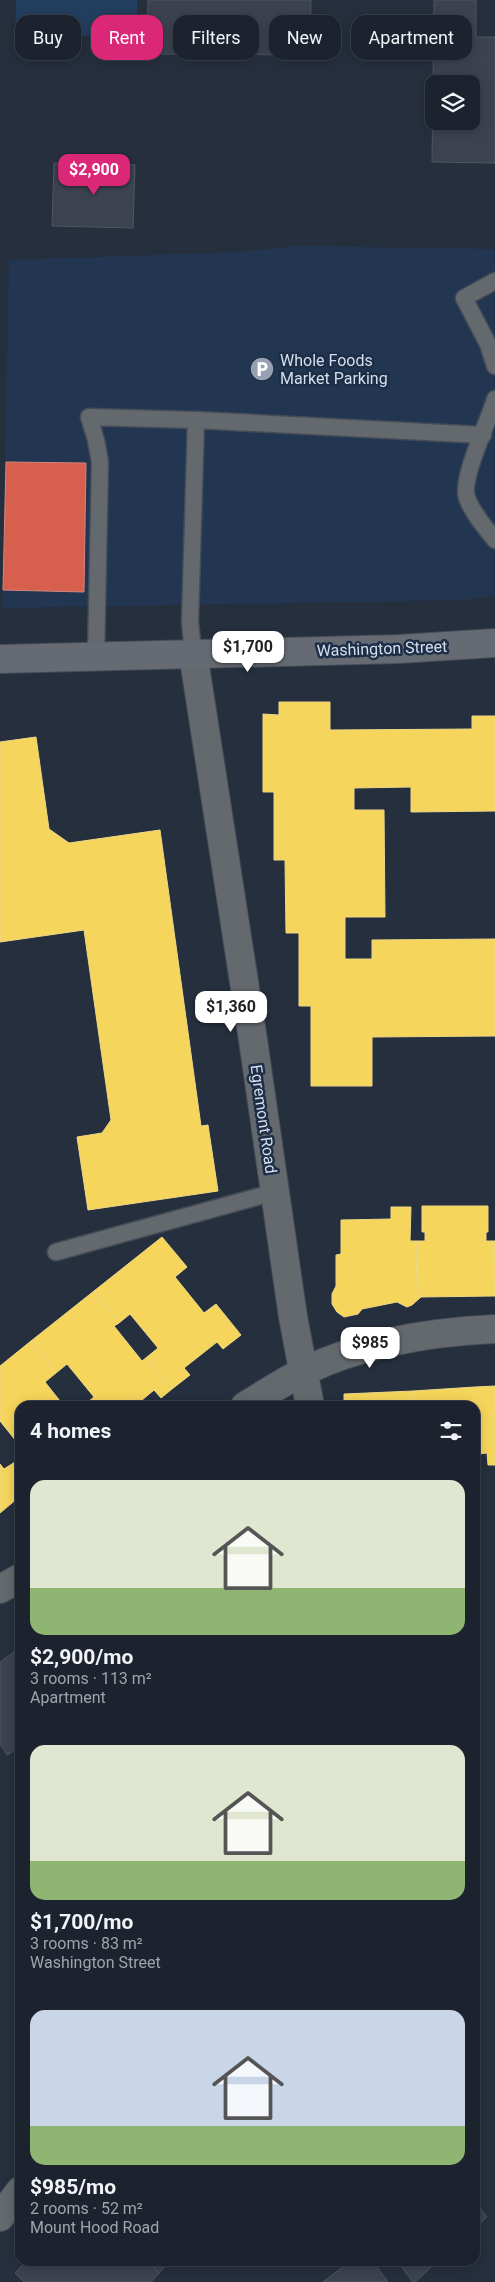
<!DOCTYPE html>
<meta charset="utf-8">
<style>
body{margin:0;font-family:Roboto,sans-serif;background:#292f3a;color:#f1f3f6;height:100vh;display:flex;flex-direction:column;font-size:19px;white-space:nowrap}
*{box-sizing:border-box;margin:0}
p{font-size:16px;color:#a0a4aa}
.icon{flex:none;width:28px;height:28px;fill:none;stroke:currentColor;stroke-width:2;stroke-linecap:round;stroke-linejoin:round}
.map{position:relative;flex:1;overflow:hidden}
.drawer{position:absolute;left:15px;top:1401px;width:465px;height:865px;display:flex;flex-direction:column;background:#1c232e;border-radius:15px;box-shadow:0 2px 12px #0003,0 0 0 1px #3a404a}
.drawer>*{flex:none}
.guide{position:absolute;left:15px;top:15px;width:465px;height:45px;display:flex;gap:10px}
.buttons{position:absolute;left:425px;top:75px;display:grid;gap:10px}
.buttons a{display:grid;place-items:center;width:55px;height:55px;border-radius:10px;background:#1c232e;box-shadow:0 2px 12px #0003,0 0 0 1px #3a404a;font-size:25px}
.price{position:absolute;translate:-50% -42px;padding:0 11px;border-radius:10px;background:#fff;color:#222;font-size:16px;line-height:32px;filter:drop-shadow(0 1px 2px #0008)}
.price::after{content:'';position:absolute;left:50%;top:30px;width:15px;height:11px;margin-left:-8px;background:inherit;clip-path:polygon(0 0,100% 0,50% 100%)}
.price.on{background:#db2777;color:#fff}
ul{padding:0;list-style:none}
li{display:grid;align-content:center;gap:10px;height:265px;padding:0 15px}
li span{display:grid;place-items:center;height:155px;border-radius:15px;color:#555}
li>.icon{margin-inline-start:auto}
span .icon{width:90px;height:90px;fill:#fffc;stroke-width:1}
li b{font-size:21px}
h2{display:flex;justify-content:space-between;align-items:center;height:60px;padding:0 15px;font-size:21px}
.chip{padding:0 18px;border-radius:15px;background:#1c232e;box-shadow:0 2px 12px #0003,0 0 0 1px #3a404a;font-size:18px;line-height:45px}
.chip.on{background:#db2777;color:#fff}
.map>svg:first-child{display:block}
.built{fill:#223651}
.green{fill:#243e5f}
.homes{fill:#f6d55c;stroke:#ecd888}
.shops{fill:#d6604d;stroke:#d5867e}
.building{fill:#3c434f;stroke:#4e5661;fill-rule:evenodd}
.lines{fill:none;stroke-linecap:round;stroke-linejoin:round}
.service-casing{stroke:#444c58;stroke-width:19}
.minor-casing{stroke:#444c58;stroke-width:30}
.secondary-casing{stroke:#444c58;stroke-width:30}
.service{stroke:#64696e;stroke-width:16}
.minor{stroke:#64696e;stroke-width:28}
.secondary{stroke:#666b73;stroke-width:28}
.labels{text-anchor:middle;stroke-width:5;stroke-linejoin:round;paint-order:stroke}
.poi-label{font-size:16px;fill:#d4dfef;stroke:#1d2e46;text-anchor:start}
.street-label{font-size:16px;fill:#d4dfef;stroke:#1d2e46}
</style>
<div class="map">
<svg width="495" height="2282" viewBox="0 0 495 2282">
<rect width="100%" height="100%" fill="#262f3d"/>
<path class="built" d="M296,246L495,249V596L463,600L2,608L9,260L241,252Z"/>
<path class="green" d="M16,0H137V34L15,39Z"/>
<g class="homes">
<path d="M279,702H330V730L472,729V716H495V811L411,812V787L354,788V810H384L385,917H345V959H372V940L495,939V1036L372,1037V1086H311V1006H299V933H286L285,860H274V792H263V714L279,715Z"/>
<path d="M36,737L49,829L69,843L160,830L201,1126L208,1125L218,1191L88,1210L77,1137L102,1133L111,1120L84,930L0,942V742Z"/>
<path d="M422,1206H488V1232H486V1241H493L494,1296L421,1297L417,1288L416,1241H425V1232H422Z"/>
<path d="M391,1207H411L410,1241H416L417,1288L421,1297L412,1305L407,1307L397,1302L362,1309L358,1314L344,1317L337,1312L332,1304V1294L336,1286V1255L341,1254V1220L391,1219Z"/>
<path d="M162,1237L187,1267L175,1277L204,1313L216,1304L241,1335L223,1349L217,1342L184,1368L190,1375L172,1389L147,1357L158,1348L130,1314L119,1323L94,1291Z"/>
<path d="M493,1241H495V1296H494Z"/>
<path d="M94,1291L119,1323L114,1326L142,1361L147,1357L172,1389L161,1398L154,1390L135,1406H83L94,1397L67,1364L56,1373L31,1341Z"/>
<path d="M31,1341L56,1373L45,1382L64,1406H20V1446L0,1421V1366Z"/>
<path d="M495,1386V1465H488L487,1453L478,1454L475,1387Z"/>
<path d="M475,1387L478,1454H475V1406H413V1391Z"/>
<path d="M413,1391V1406H344V1394Z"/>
<path d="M20,1457V1468L15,1462Z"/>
<path d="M15,1462L20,1468V1501L18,1498L0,1513V1464L4,1469Z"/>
</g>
<path class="shops" d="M6,462L86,463L84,592L3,590Z"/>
<g class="building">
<path d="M148,0H311L310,55L147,54Z"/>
<path d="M434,0H476V37H495V163L432,162ZM434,84H471V121H434Z"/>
<path d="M54,163L135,165L133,228L52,226Z"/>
<path d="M20,1648V1747L7,1755L0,1744V1662Z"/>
<path d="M475,2201L487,2217L475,2228Z"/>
<path d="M26,2261H147L159,2273L151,2282H24L15,2273Z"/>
<path d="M147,2261H170L159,2273Z"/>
<path d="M358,2261H373L388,2282H323L348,2263L351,2267Z"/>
<path d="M397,2261H438L415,2282H413Z"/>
</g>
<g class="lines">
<g class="service-casing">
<g id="service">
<path d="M495,281L464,298L488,344L495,366"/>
<path d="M495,399C489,421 460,479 467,498C473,514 485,527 495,540"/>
<path d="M193,653L190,621L196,420"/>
<path d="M96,656L100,462L96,440L89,417L196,420L483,435"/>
<path d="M56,1252L275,1192"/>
</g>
</g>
<g class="minor-casing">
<g id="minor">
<path d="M193,653L253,1040L293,1317L310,1406"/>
<path d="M245,1406C265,1394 284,1381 305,1371C364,1342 430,1332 495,1329"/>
<path d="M0,1589L20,1578"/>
<path d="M0,2217L20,2191"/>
</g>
</g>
<g class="secondary-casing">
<path id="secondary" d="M0,659L399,649L495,643"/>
</g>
<use href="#service" class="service"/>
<use href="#minor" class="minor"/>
<use href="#secondary" class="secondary"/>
</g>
<defs>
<g id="parking-disc" transform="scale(1.25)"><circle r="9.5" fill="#97a1b1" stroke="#1d2e46"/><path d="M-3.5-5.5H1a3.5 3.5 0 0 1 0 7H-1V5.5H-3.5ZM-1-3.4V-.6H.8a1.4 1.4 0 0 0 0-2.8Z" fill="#fff"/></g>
</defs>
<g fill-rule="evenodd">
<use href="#parking-disc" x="262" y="369"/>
</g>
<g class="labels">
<g class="poi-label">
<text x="280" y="366">Whole Foods<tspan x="280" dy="18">Market Parking</tspan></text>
</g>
<g class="street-label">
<text transform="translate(382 648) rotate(-2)" y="6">Washington Street</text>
<text transform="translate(264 1119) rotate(82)" y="6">Egremont Road</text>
</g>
</g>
</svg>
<div class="buttons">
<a><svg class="icon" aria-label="layers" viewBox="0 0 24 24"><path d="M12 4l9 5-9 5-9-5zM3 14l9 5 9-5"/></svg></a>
</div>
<b class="price on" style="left:94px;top:196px">$2,900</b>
<b class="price" style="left:248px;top:673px">$1,700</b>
<b class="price" style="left:231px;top:1033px">$1,360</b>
<b class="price" style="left:370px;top:1369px">$985</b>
<div class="guide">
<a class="chip">Buy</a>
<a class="chip on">Rent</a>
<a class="chip">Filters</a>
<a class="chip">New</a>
<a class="chip">Apartment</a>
</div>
<section class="drawer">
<h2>4 homes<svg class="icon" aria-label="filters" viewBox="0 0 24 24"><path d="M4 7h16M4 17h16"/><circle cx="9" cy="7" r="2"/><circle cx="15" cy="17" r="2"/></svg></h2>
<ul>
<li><span style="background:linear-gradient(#dfe7d0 70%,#8fb573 0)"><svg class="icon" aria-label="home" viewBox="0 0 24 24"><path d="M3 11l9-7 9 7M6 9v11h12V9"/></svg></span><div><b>$2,900/mo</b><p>3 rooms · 113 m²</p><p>Apartment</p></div></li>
<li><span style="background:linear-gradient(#dfe7d0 75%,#8fb573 0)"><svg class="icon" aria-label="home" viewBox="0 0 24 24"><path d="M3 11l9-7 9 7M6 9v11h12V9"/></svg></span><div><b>$1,700/mo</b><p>3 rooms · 83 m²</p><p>Washington Street</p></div></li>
<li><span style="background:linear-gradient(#c9d6e8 75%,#8fb573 0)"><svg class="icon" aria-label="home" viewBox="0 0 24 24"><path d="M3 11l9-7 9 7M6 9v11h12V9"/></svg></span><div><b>$985/mo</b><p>2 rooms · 52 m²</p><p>Mount Hood Road</p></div></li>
</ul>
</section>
</div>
